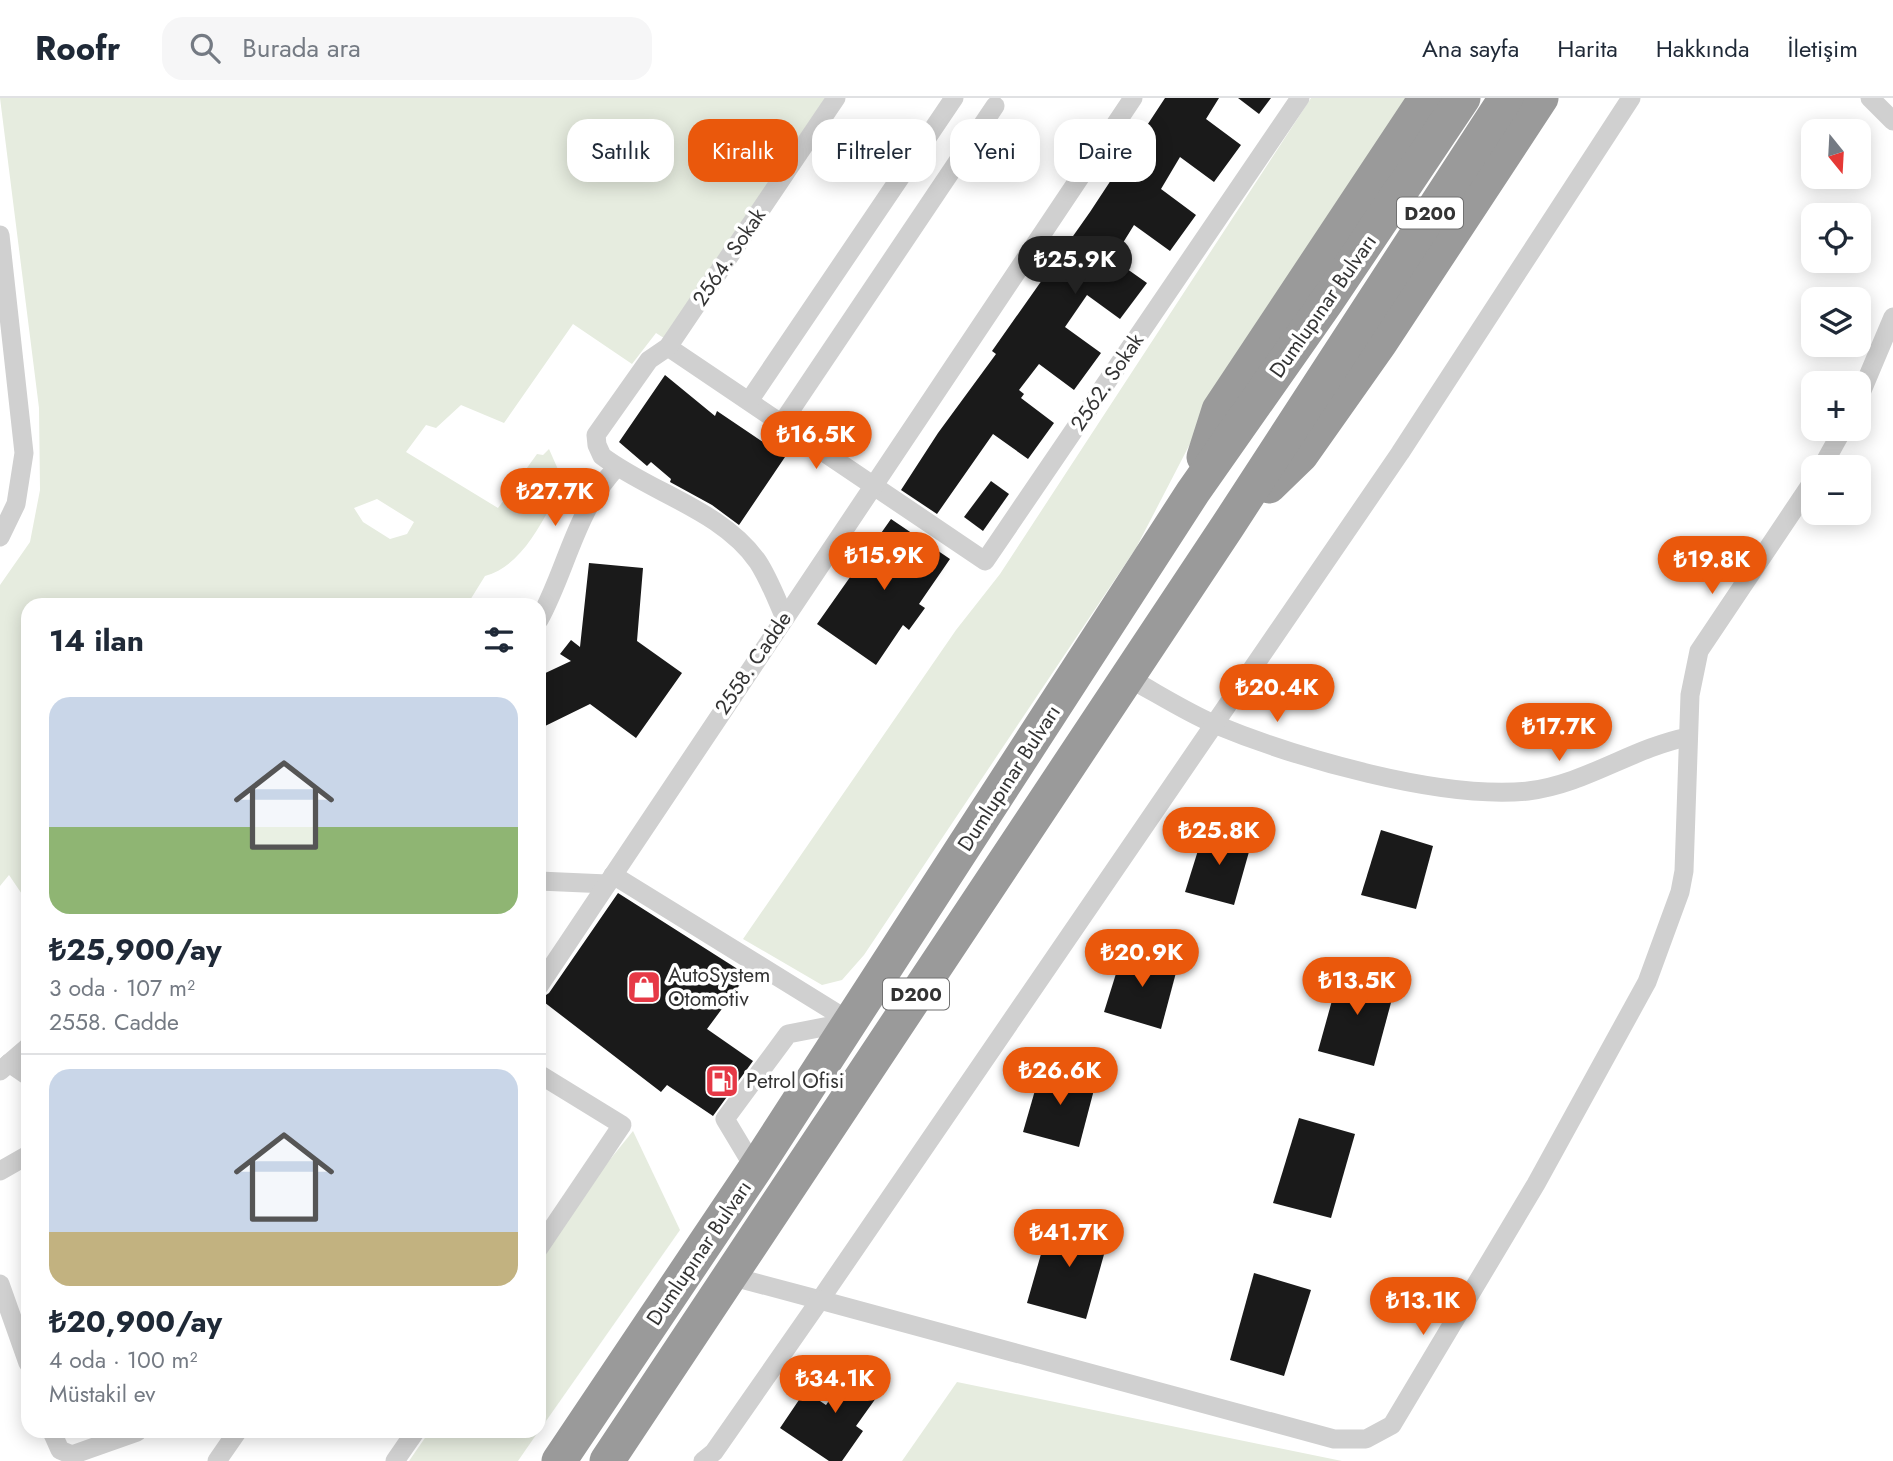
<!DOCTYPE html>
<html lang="tr">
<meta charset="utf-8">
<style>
body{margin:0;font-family:Jost,sans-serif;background:#f6f6f7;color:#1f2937;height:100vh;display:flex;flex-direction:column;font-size:26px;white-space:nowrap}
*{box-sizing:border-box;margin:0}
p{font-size:23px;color:#747a83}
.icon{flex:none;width:38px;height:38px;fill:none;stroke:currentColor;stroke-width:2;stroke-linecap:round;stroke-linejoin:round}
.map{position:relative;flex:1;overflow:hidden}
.details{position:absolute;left:21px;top:500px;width:525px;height:840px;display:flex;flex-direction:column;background:#fff;border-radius:21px;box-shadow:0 4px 18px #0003}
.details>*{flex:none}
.banner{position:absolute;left:567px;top:21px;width:665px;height:63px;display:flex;gap:14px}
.needle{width:46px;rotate:162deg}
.controls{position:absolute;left:1801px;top:21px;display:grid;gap:14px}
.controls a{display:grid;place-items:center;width:70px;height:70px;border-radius:14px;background:#fff;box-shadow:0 4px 18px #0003;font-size:35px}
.price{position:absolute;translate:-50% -60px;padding:0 16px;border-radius:24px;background:#ea580c;color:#fff;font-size:23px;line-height:46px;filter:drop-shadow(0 2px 4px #0008)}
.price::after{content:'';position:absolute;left:50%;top:42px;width:21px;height:16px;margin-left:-10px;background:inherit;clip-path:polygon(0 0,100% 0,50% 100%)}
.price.active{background:#222;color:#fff}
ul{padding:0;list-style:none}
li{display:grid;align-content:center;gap:14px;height:371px;padding:0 28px}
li+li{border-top:2px solid #e0e1e3}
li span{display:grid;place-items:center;height:217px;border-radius:21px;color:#555}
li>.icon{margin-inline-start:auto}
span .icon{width:126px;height:126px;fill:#fffc;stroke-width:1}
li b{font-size:30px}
h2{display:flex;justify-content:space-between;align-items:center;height:84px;padding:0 28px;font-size:30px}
.chip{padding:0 24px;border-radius:21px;background:#fff;box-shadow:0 4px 18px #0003;font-size:24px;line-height:63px}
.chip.active{background:#ea580c;color:#fff}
header{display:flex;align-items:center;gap:42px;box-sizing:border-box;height:98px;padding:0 35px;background:#fff;border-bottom:2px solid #e0e1e3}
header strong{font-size:33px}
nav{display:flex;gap:38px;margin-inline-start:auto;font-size:24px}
.search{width:490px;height:63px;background:#f6f6f7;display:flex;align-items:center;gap:18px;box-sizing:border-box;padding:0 24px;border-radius:21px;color:#747a83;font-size:26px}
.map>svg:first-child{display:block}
.green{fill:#e6ecdf;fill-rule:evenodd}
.building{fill:#1a1a1a}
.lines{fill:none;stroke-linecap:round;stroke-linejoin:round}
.street{stroke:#d0d0d0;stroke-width:19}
.highway{stroke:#9a9a9a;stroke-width:35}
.labels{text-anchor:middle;stroke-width:7;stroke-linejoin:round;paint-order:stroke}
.shield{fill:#fff;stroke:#707070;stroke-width:2}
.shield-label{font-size:19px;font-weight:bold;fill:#333}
.street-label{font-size:21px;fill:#333;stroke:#fff}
.poi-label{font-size:21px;fill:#333;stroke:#fff;text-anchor:start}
</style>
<header>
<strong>Roofr</strong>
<div class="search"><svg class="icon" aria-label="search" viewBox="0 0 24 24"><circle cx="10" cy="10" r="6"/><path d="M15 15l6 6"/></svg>Burada ara</div>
<nav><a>Ana sayfa</a><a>Harita</a><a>Hakkında</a><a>İletişim</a></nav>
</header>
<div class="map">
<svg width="1893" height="1363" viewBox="0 0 1893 1363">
<rect width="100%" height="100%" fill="#fff"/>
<g class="green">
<path d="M0,0H825L667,242L656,235L632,266L573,226L504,325L461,307L436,330L426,327L406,354L498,410L537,356L543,357L549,351L564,385C544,418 525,467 485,478L467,507L28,508V805L9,777L0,788V487L30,444L40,392L39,310ZM377,401L414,424L407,436L390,441L363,424L354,410Z"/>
<path d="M1311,0H1411L1206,315L1136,450L864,857L842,882L822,887L743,841L956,532L1000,476Z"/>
<path d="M633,1033L680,1132L539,1333V1160L583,1095Z"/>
<path d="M957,1284L1342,1363H902Z"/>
<path d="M429,1334H538L518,1363H409Z"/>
</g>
<g class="building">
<path d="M1165,0H1219L1206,21L1241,47L1214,84L1180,59L1161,91L1196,117L1170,153L1134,127L1113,161L1147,185L1120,221L1087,197L1065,229L1101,255L1074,292L1039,266L1019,292L1024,296L1021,300L1054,325L1028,361L993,336L937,416L901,392L938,335L996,256L992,253L1090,114Z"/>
<path d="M1238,0H1271L1259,16Z"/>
<path d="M665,277L715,318L717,313L785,359L739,427L712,407L670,384L671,381L651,364L647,368L619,344Z"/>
<path d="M991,383L1009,396L983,433L964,419Z"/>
<path d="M891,421L950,461L919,506L925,510L909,532L903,527L876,567L817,526Z"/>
<path d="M589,465L643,470L637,543L682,575L636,640L590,606L539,631V578L571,563L560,556L571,542L580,549Z"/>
<path d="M1205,730L1252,743L1234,807L1185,794Z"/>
<path d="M1381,732L1433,748L1416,811L1361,797Z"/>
<path d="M618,795L747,877L707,931L753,963L713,1018L667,987L661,994L540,901L549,895Z"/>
<path d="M1124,850L1178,867L1161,931L1104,914Z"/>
<path d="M1341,870L1396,886L1374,968L1318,953Z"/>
<path d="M1042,968L1096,984L1079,1049L1023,1034Z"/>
<path d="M1299,1020L1355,1036L1331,1120L1273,1105Z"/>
<path d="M1051,1121L1110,1135L1086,1221L1027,1205Z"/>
<path d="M1254,1175L1311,1192L1284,1278L1230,1262Z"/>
<path d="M852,1262L886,1286L856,1328L863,1333L842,1363H829L780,1330L805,1293L826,1307L844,1281L840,1279Z"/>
</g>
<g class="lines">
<g class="street">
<path d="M1870,0L1893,23"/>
<path d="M0,137L24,355L16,406L0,439"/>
<path d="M668,249L985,463L1300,0"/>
<path d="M1858,302L1893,219"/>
<path d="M749,303L954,0"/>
<path d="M782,325L995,8"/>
<path d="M1822,369L1843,331"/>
<path d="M784,518C776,500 769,481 758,464C722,412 651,395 602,358L597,347L596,337L649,262L668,249L836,0"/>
<path d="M539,522C567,471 575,413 617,369"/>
<path d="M1125,578C1155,594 1184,613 1214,626C1296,660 1441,702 1528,693C1586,686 1632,650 1688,639"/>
<path d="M613,777L851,924"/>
<path d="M539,783L607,786"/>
<path d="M539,888L1133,0"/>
<path d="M9,965L28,978"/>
<path d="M0,973L28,949"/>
<path d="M539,976L622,1027L539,1150"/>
<path d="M755,1071L725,1021L788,936L850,924"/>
<path d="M0,1073L28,1057"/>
<path d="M730,1178L820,1202L1400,355L1631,0"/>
<path d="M0,1186L28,1265"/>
<path d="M52,1334L60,1352L72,1357L137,1334"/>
<path d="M217,1363L237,1334"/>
<path d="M395,1363L415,1334"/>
<path d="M703,1363L714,1354L820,1202L1334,1341H1366L1392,1327L1536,1086L1647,884L1680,794L1684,773L1690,597L1699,553L1813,383"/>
</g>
<g class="highway">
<path d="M1204,359L1219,312L1426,0"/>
<path d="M1269,388L1301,357L1380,245L1541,0"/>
<path d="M559,1363L755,1071L1193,394L1327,203L1463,0"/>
<path d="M607,1363L1227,429L1506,0"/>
</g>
</g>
<defs>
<g id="shop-square" transform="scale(1.75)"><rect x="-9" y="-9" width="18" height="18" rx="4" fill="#e63946" stroke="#fff"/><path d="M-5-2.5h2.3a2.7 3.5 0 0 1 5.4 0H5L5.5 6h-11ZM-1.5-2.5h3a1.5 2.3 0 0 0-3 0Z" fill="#fff"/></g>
<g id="fuel-square" transform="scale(1.75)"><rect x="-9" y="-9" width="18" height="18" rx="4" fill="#e63946" stroke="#fff"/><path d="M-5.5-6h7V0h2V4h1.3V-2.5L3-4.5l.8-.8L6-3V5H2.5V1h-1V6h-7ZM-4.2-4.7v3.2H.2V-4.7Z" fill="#fff"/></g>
</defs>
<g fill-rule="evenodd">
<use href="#shop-square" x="644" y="889"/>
<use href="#fuel-square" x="722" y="983"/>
</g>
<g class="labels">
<g class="shield">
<rect x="1397" y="99.5" width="66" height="31" rx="5"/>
<rect x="883" y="880.5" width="66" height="31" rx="5"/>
</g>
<g class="shield-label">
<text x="1430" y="122">D200</text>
<text x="916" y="903">D200</text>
</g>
<g class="street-label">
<text transform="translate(729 159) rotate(-56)" y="7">2564. Sokak</text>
<text transform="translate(1323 208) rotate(-55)" y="7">Dumlupınar Bulvarı</text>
<text transform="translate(1107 284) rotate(-56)" y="7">2562. Sokak</text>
<text transform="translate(753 565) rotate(-56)" y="7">2558. Cadde</text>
<text transform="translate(1009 680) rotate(-57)" y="7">Dumlupınar Bulvarı</text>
<text transform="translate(699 1155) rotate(-56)" y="7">Dumlupınar Bulvarı</text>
</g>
<g class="poi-label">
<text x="668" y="884">AutoSystem<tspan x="668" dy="24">Otomotiv</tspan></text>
<text x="746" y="990">Petrol Ofisi</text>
</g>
</g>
</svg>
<div class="controls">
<a><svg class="needle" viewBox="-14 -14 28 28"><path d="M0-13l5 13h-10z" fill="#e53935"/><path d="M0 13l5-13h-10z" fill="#747a83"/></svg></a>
<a><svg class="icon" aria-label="locate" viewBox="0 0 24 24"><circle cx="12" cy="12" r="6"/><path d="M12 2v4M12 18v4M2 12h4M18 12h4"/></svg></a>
<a><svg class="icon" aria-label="layers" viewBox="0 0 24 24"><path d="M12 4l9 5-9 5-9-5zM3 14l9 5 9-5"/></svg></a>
<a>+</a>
<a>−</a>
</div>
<b class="price active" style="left:1075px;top:198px">₺25.9K</b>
<b class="price" style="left:816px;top:373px">₺16.5K</b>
<b class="price" style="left:555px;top:430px">₺27.7K</b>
<b class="price" style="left:884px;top:494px">₺15.9K</b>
<b class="price" style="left:1712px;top:498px">₺19.8K</b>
<b class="price" style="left:1277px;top:626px">₺20.4K</b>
<b class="price" style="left:1559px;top:665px">₺17.7K</b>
<b class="price" style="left:1219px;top:769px">₺25.8K</b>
<b class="price" style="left:1142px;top:891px">₺20.9K</b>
<b class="price" style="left:1357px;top:919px">₺13.5K</b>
<b class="price" style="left:1060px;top:1009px">₺26.6K</b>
<b class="price" style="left:1069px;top:1171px">₺41.7K</b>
<b class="price" style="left:1423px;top:1239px">₺13.1K</b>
<b class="price" style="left:835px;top:1317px">₺34.1K</b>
<div class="banner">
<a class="chip">Satılık</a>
<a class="chip active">Kiralık</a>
<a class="chip">Filtreler</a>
<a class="chip">Yeni</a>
<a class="chip">Daire</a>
</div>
<section class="details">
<h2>14 ilan<svg class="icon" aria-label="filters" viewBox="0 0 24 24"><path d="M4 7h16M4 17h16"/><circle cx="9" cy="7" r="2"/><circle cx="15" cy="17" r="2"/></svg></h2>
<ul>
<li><span style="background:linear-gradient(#c9d6e8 60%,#8fb573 0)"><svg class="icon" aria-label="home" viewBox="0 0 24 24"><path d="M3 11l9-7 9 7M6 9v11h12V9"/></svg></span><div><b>₺25,900/ay</b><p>3 oda · 107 m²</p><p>2558. Cadde</p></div></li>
<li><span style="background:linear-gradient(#c9d6e8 75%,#c2b280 0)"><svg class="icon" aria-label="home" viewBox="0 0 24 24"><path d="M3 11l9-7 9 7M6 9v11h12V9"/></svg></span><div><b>₺20,900/ay</b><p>4 oda · 100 m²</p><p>Müstakil ev</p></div></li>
</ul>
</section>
</div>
